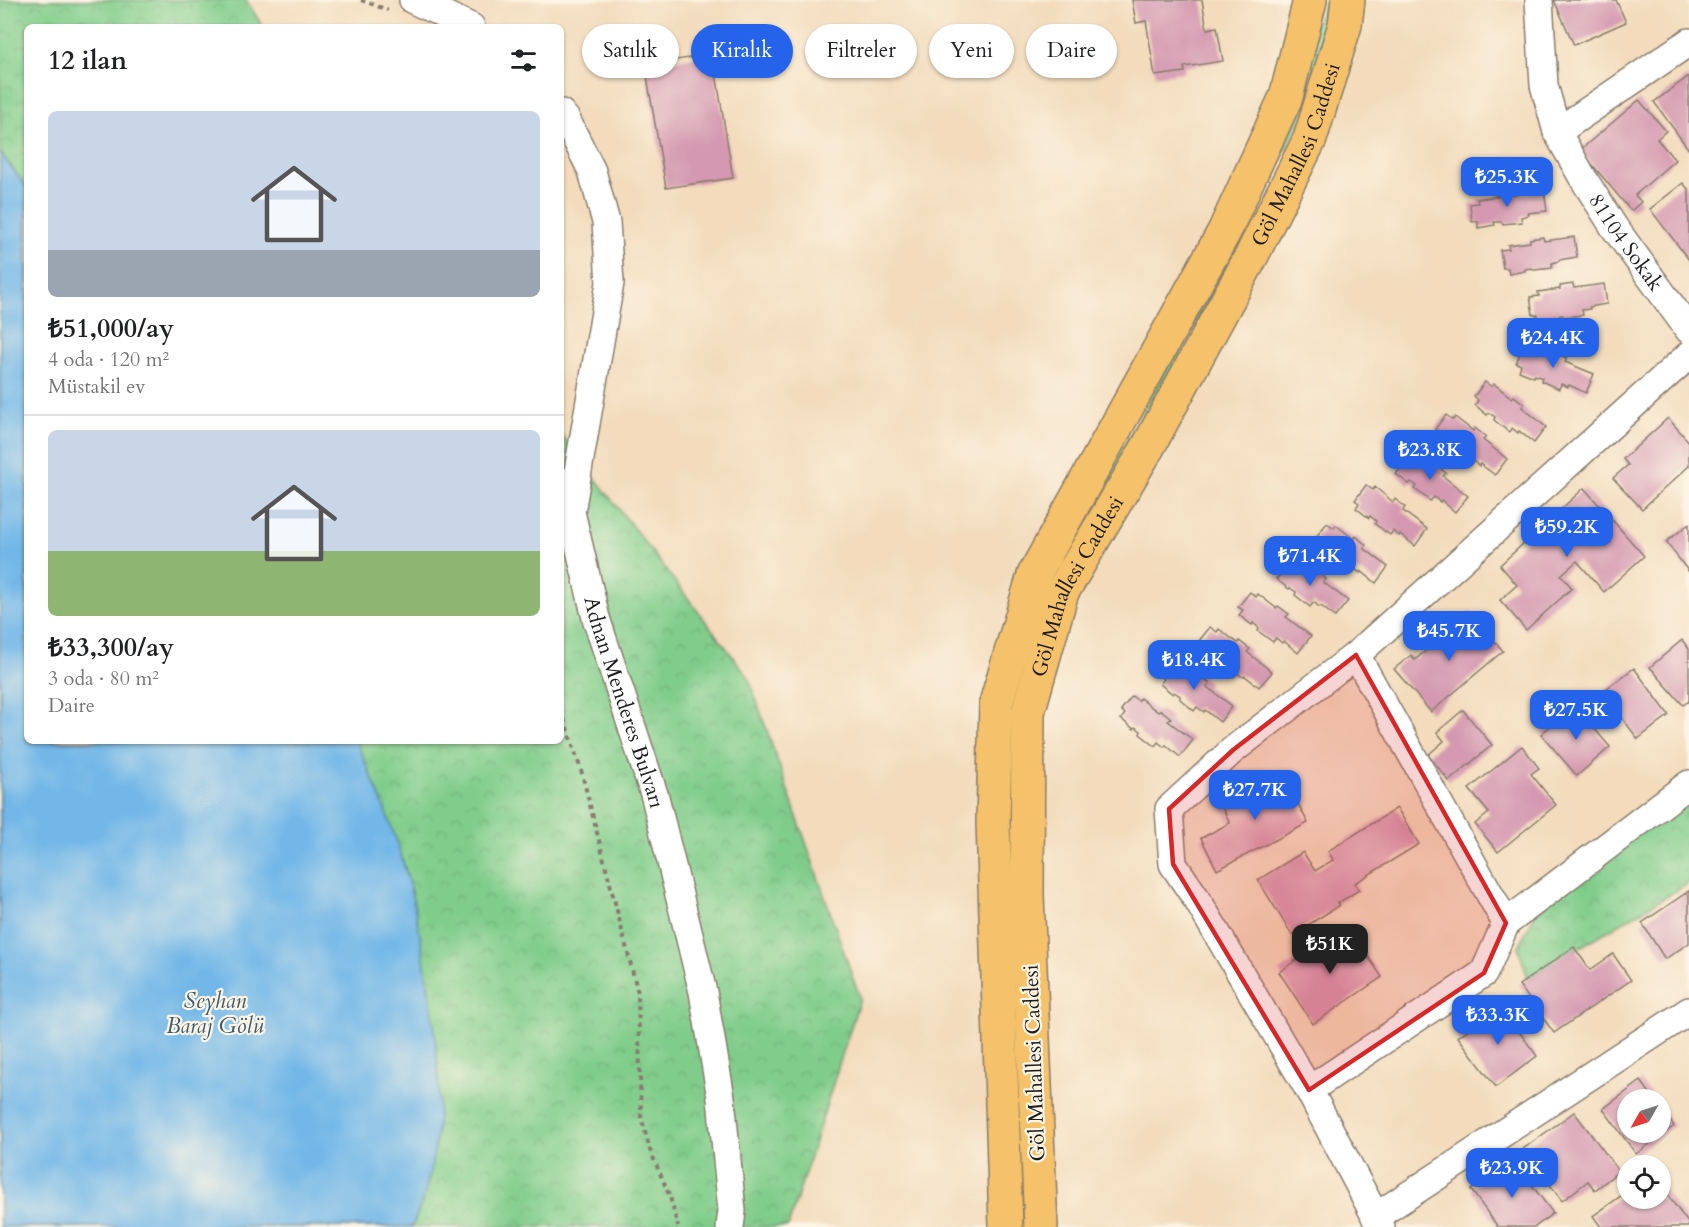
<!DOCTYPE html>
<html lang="tr">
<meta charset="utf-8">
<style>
body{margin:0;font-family:Cardo,serif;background:#f2f2f2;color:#202124;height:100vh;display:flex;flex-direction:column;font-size:22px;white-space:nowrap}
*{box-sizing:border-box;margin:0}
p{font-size:20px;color:#757577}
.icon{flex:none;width:33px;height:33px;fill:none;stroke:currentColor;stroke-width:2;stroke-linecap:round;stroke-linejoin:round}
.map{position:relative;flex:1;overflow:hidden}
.side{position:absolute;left:24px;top:24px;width:540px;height:720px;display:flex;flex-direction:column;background:#fff;border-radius:9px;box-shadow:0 2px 4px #0004}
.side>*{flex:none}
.top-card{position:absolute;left:582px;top:24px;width:570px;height:54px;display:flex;gap:12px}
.needle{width:39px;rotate:231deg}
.tools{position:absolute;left:1617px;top:1089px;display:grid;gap:12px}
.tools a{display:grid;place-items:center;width:54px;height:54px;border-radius:50%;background:#fff;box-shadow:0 2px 4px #0004;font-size:30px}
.price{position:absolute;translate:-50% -51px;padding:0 14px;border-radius:12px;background:#2563eb;color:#fff;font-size:20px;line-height:39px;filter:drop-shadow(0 2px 3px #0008)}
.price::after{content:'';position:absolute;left:50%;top:36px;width:18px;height:14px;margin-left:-9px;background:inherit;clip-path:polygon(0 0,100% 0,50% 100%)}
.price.on{background:#222;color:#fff}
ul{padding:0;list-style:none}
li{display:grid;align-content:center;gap:12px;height:318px;padding:0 24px}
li+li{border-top:2px solid #e0e0e0}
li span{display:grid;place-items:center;height:186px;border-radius:9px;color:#555}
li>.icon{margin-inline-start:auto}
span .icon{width:108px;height:108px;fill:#fffc;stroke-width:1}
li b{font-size:26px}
h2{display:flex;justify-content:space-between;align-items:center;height:72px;padding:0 24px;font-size:26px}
.tag{padding:0 21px;border-radius:27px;background:#fff;box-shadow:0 2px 4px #0004;font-size:21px;line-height:54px}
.tag.on{background:#2563eb;color:#fff}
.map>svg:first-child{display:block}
.grass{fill:url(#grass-dots);stroke:#4e7454;stroke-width:1.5}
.park{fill:url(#park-crowns);stroke:#4e7454;stroke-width:1.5}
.water{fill:#72b7e8;stroke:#476a82;stroke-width:1.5}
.building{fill:#d499b0}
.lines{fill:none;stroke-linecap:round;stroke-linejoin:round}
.minor-casing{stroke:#887c6c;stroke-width:30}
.major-casing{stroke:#887c6c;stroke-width:36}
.path{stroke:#887c6c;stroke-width:4;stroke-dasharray:4.5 4.5;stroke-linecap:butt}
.minor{stroke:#fff;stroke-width:27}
.major{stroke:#f5c16b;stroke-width:33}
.marked{fill:#d62828;fill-opacity:0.2;stroke:#d62828;stroke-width:4.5;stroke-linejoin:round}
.labels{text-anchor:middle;stroke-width:4.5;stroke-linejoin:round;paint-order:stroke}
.street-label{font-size:21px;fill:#1c1c1c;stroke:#fcf5e5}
.water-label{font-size:22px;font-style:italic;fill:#3e5a6e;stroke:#fcf5e5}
</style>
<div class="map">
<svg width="1689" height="1227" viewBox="0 0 1689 1227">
<defs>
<pattern id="grass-dots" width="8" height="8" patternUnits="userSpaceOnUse" patternTransform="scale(1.5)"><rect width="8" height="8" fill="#80cd8b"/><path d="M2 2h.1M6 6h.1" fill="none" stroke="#6eaf77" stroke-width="1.8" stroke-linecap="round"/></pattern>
<pattern id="park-crowns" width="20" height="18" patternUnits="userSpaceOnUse" patternTransform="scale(1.5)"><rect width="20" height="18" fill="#80cd8b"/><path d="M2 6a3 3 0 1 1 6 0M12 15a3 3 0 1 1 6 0" fill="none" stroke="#6eaf77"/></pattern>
</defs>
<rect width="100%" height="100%" fill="#fcf5e5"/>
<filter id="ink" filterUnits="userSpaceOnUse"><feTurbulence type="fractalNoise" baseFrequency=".0167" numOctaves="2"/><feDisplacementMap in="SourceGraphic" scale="12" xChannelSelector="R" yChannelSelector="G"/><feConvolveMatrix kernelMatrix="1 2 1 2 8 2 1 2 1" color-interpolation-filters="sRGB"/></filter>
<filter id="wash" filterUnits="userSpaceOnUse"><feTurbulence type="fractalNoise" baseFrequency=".008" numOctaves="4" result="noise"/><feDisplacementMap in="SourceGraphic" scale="24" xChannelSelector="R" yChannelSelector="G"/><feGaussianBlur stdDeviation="1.35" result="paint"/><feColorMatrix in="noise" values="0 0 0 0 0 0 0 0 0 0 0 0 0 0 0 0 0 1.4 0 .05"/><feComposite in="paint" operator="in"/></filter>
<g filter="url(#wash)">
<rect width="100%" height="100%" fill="#f3dbbc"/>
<path class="grass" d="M1325,0H1332L1331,9L1303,115L1227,268L1035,632L1030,1227H1020L1007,824L1009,705L1052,565L1129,437L1220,263Z"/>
<g class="park">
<path d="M0,0H246L263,27H27V741H561V434L748,676L860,998L788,1227H0Z"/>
<path d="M1689,793V883L1528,978L1518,948L1536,912Z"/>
</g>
<path class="water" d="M0,152L27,188V741H356C379,792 401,845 413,900C420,929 424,960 429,990C442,1073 447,1147 412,1227H0Z"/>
<g id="blocks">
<g class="building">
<path d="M1132,0H1202L1207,29L1217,27L1223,61L1184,67L1185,72L1155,76L1146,21L1136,23Z"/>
<path d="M1554,0H1616L1626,22L1574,45Z"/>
<path d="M713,54L733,178L666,188L645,65Z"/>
<path d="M1689,76V150L1654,102Z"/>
<path d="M1639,100L1666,131L1657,139L1675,160L1635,195L1641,202L1631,211L1580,150Z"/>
<path d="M1683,183L1689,190V260L1650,209Z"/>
<path d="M1513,191V195L1544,191L1547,211L1528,213L1529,215L1521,217L1522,222L1503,224L1502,222H1494L1495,225L1478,228V221L1472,222L1470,204L1478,203L1477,199L1500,196L1499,193Z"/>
<path d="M1543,237L1544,241L1574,237L1577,257L1559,260V261L1552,263V268L1534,270L1532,268L1525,269V271L1509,274L1508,268H1503L1500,250L1509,249L1508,245L1530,242V239Z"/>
<path d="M1573,284L1574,288L1604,284L1607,304L1589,307L1590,309L1582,310L1583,315L1564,317L1562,315L1555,316L1556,318L1539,321L1538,315H1533L1530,297L1539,296L1538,292L1560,289V286Z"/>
<path d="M1523,346L1531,350L1533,346L1553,355L1555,353L1567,358L1565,362L1594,374L1586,393L1569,385L1568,387L1561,384L1559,389L1541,381L1542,378L1535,375L1534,377L1519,371L1521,365L1516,363Z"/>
<path d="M1485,382L1492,387L1494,384L1512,398L1514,396L1524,404L1522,407L1546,427L1534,443L1519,431L1518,433L1512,428L1509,432L1494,420L1495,417L1489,413L1487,415L1475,405L1478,400L1474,396Z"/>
<path d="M1446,415L1453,420L1455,417L1473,431L1475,428L1486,437L1483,440L1507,459L1495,475L1480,464L1479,466L1473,461L1470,465L1455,453L1456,450L1450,446L1449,448L1436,438L1439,433L1435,429Z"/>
<path d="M1668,418L1689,442V466L1642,509L1613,478L1628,465L1623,459Z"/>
<path d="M1407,451L1414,456L1416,453L1433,467L1436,465L1446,473L1443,476L1468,496L1455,512L1441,500L1440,502L1434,497L1430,501L1415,489L1417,486L1411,482L1409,484L1396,474L1400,469L1396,466Z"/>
<path d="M1366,485L1373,490L1375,487L1393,502L1395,499L1405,507L1403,511L1427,529L1415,546L1400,534L1399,536L1393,531L1390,535L1375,524L1376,521L1370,516L1369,518L1356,508L1359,503L1355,500Z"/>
<path d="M1584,488L1644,556L1604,592L1577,561L1561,575L1572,588L1526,630L1500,600L1517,585L1500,565Z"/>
<path d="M1327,523L1334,528L1336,525L1354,539L1356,536L1366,545L1364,548L1388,567L1376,583L1361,571L1360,573L1354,568L1351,572L1336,561L1337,558L1331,553L1330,555L1317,545L1320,541L1316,537Z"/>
<path d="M1689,524V572L1666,542Z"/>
<path d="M1287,557L1293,562L1296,559L1313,573L1315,570L1326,579L1323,582L1348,601L1335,617L1321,606L1319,607L1314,602L1310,607L1295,595L1296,592L1290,588L1289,589L1276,579L1280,575L1276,571Z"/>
<path d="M1250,592L1256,597L1258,594L1276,608L1278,606L1289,614L1286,617L1311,636L1298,653L1284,641L1282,643L1276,638L1273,642L1258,631L1259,628L1253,623L1252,625L1239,615L1243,610L1238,607Z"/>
<path d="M1470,612L1503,651L1431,712L1394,669L1411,655L1415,660Z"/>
<path d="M1210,627L1217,632L1219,629L1238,643L1239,641L1250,649L1247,652L1272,672L1259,687L1245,676L1243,677L1237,673L1234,677L1219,665L1220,662L1214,657L1213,660L1200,650L1204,645L1199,641Z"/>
<path d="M1682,640L1689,649V701L1683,705L1650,667Z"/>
<path d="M1171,661L1177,666L1180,663L1197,678L1199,675L1210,683L1207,687L1232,706L1220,722L1205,710L1204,712L1197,707L1194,711L1180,699V696L1174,692L1173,694L1160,684L1164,679L1159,676Z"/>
<path d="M1634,668L1669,715L1638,739L1602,692Z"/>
<path d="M1132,696L1138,701L1140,698L1158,712L1161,710L1171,718L1168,721L1193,740L1180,757L1166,745L1164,747L1158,742L1155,746L1140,734L1141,731L1135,727L1134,729L1121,719L1125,714L1121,710Z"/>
<path d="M1575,706L1610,747L1577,776L1541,734Z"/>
<path d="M1463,710L1492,745L1449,781L1428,755L1444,741L1437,732Z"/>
<path d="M1522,746L1539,768L1531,774L1556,805L1498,852L1475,824L1489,813L1469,789Z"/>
<path d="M1281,771L1308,823L1217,870L1201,838L1230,823L1220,803Z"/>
<path d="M1397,808L1419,844L1355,883L1359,890L1338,903L1340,905L1292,935L1258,880L1303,852L1315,871L1333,860L1328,851Z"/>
<path d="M1689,891V943L1665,959L1642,923Z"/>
<path d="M1347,926L1382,977L1313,1024L1279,972Z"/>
<path d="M1574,947L1590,970L1613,954L1631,980L1554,1033L1519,985Z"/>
<path d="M1500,1006L1537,1056L1496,1087L1458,1037Z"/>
<path d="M1641,1081L1655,1100H1628V1132H1660V1107L1674,1126L1636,1154L1603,1109Z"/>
<path d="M1574,1112L1619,1171L1595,1190L1588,1181L1562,1201L1523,1149Z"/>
<path d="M1512,1159L1553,1213L1535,1227H1498L1471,1190Z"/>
<path d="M1660,1185L1689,1224L1688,1227H1601L1593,1216L1628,1191V1198H1660Z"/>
</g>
</g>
</g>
<g filter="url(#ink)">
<use href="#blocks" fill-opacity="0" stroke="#887c6c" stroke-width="1.5"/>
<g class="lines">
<g class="minor-casing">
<g id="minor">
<path d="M413,0L471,27"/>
<path id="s1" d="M1539,0L1544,85L1557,132L1583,178L1614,227L1689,330"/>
<path id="s2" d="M561,113L566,119L592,171L606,222L610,283L571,512L596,618L655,797L703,992L721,1098L732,1211L730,1227"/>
<path d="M1557,132L1689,42"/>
<path d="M1356,655L1506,923L1689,784"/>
<path d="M1309,1090L1484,973L1506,923"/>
<path d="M1375,1217L1689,1011"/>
<path d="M1381,1227L1309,1090L1198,901L1173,864L1169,809L1233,750L1356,655L1689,355"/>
</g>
</g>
<g class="major-casing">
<g id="major">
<path d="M1006,1227L993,822L996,703L1034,575L1224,232L1286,97L1310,0"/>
<path id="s3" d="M1041,1227L1027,895L1028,712L1062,592L1148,447L1251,257L1310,139L1345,25L1348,0"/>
</g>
</g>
<g class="path">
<path d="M361,0L388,10"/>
<path d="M561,710L581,770L638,993L641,1116L650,1150L670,1197L678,1227"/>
</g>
<use href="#minor" class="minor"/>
<use href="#major" class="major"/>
</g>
</g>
<path class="marked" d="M1356,655L1506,923L1484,973L1309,1090L1173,864L1169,809L1233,750Z"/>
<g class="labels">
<g class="street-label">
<text dy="7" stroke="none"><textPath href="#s3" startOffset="1137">Göl Mahallesi Caddesi</textPath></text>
<text dy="7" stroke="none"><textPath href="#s1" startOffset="264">81104 Sokak</textPath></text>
<text dy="7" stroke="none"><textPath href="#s3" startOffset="651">Göl Mahallesi Caddesi</textPath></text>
<text dy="7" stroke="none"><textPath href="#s2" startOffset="610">Adnan Menderes Bulvarı</textPath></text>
<text transform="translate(1034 1063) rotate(-92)" y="7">Göl Mahallesi Caddesi</text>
</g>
<g class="water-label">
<text x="215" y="1008">Seyhan<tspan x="215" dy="25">Baraj Gölü</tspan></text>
</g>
</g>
</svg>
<div class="tools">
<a><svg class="needle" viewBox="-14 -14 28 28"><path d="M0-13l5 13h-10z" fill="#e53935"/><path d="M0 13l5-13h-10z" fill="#757577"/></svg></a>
<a><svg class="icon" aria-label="locate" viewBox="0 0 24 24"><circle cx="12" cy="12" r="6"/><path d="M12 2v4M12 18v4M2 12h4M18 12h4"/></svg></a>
</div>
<b class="price" style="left:1507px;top:208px">₺25.3K</b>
<b class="price" style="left:1553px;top:369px">₺24.4K</b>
<b class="price" style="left:1430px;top:481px">₺23.8K</b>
<b class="price" style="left:1567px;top:558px">₺59.2K</b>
<b class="price" style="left:1310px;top:587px">₺71.4K</b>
<b class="price" style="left:1449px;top:662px">₺45.7K</b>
<b class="price" style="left:1194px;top:691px">₺18.4K</b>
<b class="price" style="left:1576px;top:741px">₺27.5K</b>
<b class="price" style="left:1255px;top:821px">₺27.7K</b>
<b class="price on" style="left:1330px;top:975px">₺51K</b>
<b class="price" style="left:1498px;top:1046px">₺33.3K</b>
<b class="price" style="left:1512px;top:1199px">₺23.9K</b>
<div class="top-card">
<a class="tag">Satılık</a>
<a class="tag on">Kiralık</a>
<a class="tag">Filtreler</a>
<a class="tag">Yeni</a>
<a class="tag">Daire</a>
</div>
<section class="side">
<h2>12 ilan<svg class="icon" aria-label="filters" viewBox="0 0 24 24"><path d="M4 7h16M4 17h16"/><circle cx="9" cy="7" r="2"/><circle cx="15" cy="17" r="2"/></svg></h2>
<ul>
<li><span style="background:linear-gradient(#c9d6e8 75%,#9aa5b1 0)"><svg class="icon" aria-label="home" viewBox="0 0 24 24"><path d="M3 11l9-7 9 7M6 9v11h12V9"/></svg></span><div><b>₺51,000/ay</b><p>4 oda · 120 m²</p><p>Müstakil ev</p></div></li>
<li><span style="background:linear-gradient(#c9d6e8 65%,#8fb573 0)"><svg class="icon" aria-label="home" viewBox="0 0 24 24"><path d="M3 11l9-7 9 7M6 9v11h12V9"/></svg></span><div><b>₺33,300/ay</b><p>3 oda · 80 m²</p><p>Daire</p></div></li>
</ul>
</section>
</div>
